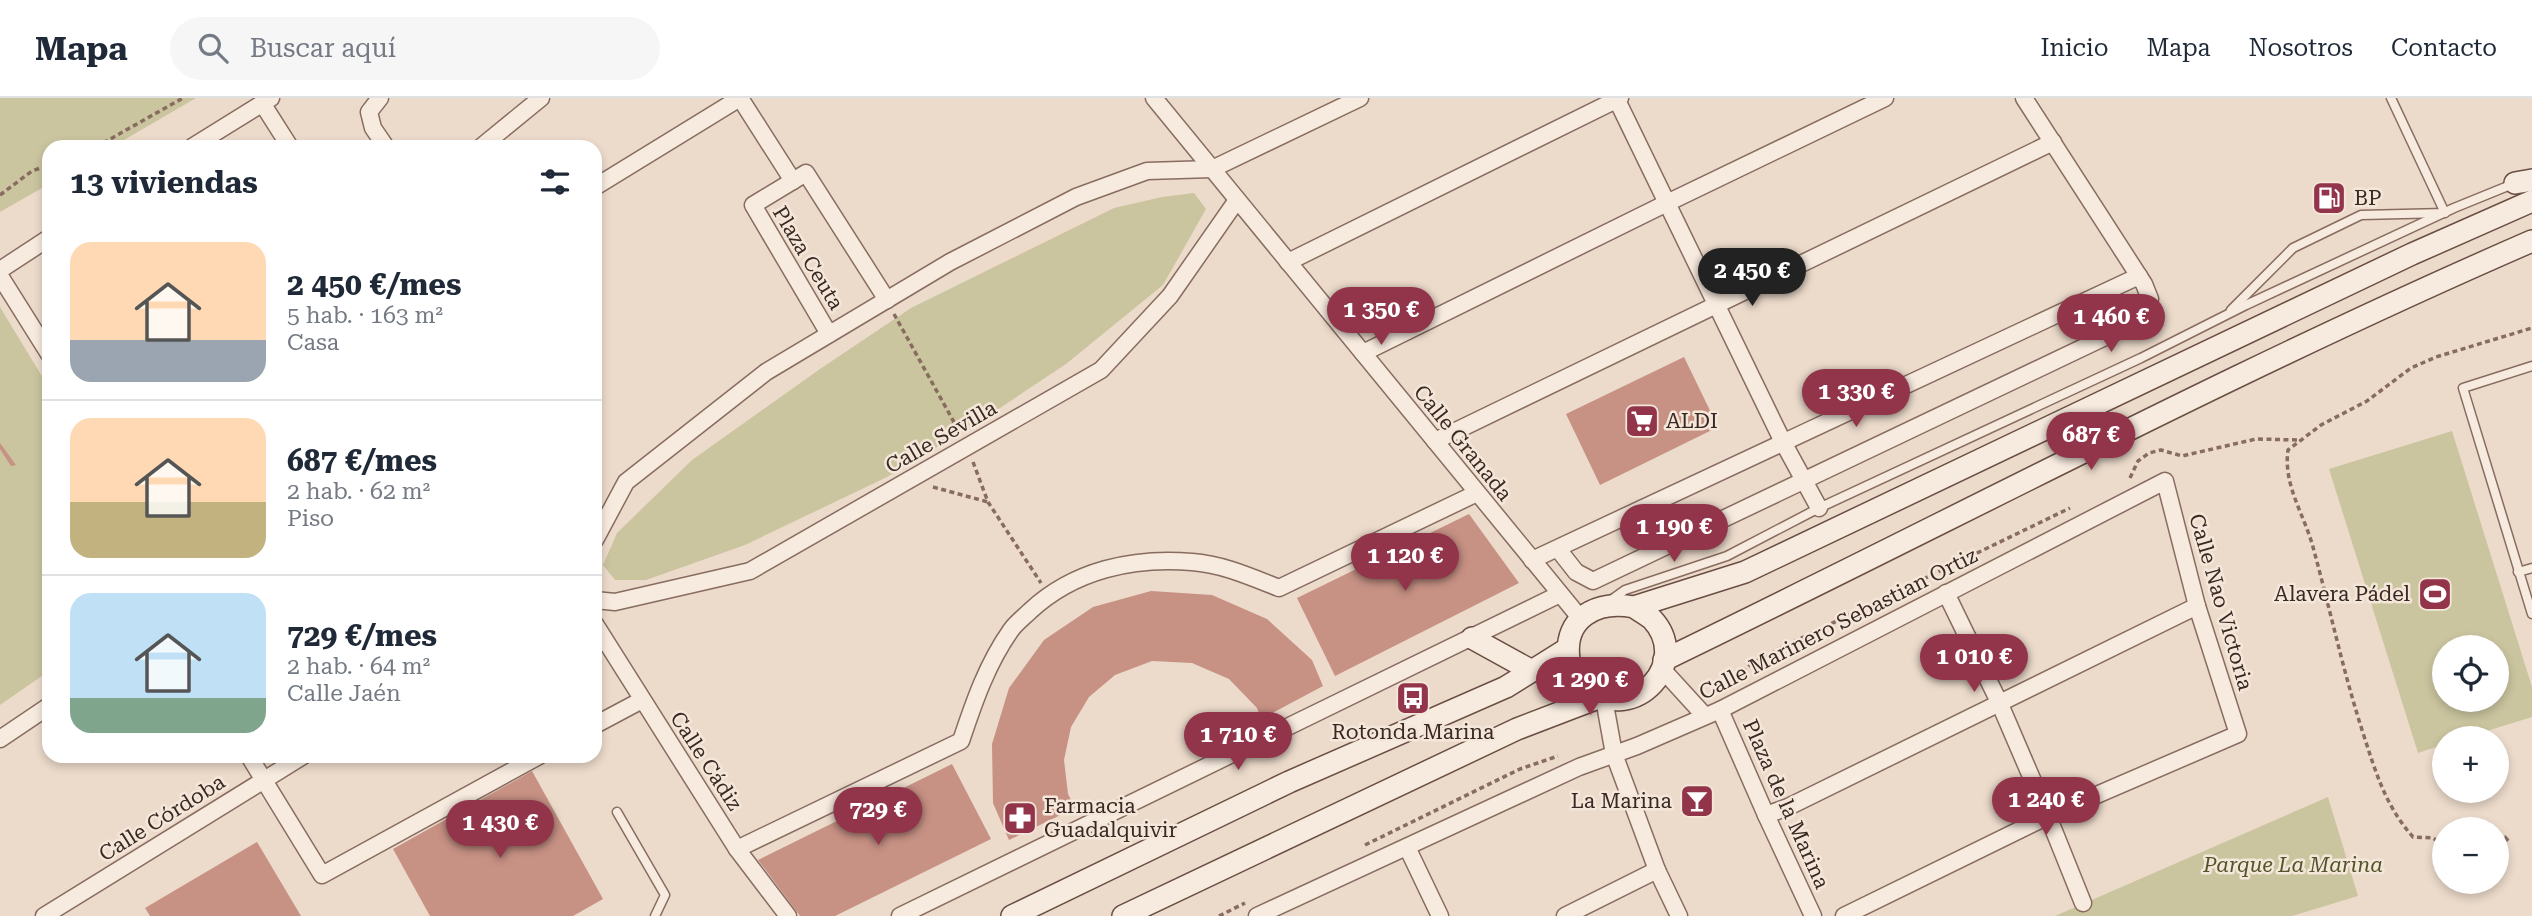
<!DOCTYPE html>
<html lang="es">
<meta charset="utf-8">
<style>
body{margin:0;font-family:"Roboto Serif",serif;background:#f6f6f7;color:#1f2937;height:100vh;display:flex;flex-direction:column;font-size:26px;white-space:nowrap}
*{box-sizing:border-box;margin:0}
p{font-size:23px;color:#747a83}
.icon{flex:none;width:38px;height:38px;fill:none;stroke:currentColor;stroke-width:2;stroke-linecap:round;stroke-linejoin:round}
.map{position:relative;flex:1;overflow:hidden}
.details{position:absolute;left:42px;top:42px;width:560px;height:623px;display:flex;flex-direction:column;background:#fff;border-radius:21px;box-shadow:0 4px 10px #0003}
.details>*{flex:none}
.tools{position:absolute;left:2432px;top:537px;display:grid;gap:14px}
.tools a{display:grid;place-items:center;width:77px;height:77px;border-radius:50%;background:#fff;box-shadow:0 4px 10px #0003;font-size:35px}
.price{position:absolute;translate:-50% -60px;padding:0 16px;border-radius:24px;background:#92354a;color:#fff;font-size:23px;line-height:46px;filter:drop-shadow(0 2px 4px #0008)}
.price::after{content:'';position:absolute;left:50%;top:42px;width:21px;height:16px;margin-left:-10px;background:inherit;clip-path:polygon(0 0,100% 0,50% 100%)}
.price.current{background:#222;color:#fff}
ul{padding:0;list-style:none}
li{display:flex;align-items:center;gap:21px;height:175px;padding:0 28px}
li+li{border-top:2px solid #e0e1e3}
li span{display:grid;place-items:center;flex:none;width:196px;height:140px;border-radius:21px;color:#555}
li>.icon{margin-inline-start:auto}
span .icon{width:84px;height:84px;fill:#fffc;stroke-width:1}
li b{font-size:30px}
h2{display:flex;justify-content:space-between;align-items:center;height:84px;padding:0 28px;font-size:30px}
header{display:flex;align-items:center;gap:42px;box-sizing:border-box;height:98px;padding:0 35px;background:#fff;border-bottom:2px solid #e0e1e3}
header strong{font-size:33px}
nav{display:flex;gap:38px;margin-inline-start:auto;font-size:24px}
.search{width:490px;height:63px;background:#f6f6f7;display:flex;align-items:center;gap:18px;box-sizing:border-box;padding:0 24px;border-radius:38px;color:#747a83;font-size:26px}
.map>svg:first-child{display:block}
.green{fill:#cac59f;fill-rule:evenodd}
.building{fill:#c79184}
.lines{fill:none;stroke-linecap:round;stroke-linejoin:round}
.lane-casing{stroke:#886c60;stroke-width:11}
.street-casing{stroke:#886c60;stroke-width:19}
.secondary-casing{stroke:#6a4e43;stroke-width:24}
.path{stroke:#886c60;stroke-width:3.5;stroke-dasharray:5 3.5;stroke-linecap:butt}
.lane{stroke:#f7eade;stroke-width:8}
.street{stroke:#f7eade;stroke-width:16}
.secondary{stroke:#f7eade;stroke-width:21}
.labels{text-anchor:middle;stroke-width:5;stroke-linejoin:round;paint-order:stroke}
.poi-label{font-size:21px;fill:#3a2822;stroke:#f4e7da;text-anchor:start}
.street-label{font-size:21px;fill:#3a2822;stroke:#f4e7da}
.park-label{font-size:21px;font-style:italic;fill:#53542a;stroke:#f4e7da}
</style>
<header>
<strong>Mapa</strong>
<div class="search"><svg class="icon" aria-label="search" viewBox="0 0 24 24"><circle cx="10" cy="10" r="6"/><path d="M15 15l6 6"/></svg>Buscar aquí</div>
<nav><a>Inicio</a><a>Mapa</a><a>Nosotros</a><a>Contacto</a></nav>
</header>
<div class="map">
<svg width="2532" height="818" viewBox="0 0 2532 818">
<rect width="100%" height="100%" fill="#ecdbcb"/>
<g class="green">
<path d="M0,0H196L112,49H49V86L0,114Z"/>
<path d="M1194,95L1206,111L1163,187L1066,266L982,322L887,379L745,447L646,482H615L603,467L617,435L692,362L820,271L911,210L1114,110L1162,99Z"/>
<path d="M0,209L49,290V573L0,607Z"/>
<path d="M2452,333L2532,589V619L2464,640H2445V646L2418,655L2329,371ZM2445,550H2497V602H2445Z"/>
<path d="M2328,699L2358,798L2292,818H2055Z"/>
</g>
<g class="building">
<path d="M1684,259L1718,329L1600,387L1566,316Z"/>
<path d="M0,345L16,367L11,368L0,351Z"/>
<path d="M1469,416L1519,485L1335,578L1297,500Z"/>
<path d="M1151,493L1212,497L1267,521L1312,562L1323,588L1261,621L1257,610L1229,581L1192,565L1152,563L1115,577L1089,599L1071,629L1064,662L1068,696L1075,710L1009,742L993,705L992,646L1009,590L1044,542L1093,509Z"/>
<path d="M952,666L991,741L835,818H800L758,762Z"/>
<path d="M532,673L603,801L573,818H430L393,751Z"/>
<path d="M257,744L301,818H150L145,810Z"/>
</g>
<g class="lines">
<g class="lane-casing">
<g id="lane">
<path d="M2231,212L2293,150L2361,117L2445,115L2391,0"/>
<path d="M2532,268L2463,290L2532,516"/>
<path d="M2518,474L2532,470"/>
<path d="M1611,502L1625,492L1727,458L1819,410L2141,260L2246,207L2454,110L2513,86"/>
<path d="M617,714L665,797L655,818"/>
</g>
</g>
<g class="street-casing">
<g id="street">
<path d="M380,0L369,14L373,30L386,49"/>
<path d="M740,0L793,83"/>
<path d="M1154,0L1581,521"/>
<path d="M1616,0L1783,344L1819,410"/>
<path d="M262,5L290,49"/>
<path d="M192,49L271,0"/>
<path d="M481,49L541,0"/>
<path d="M595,89L740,0"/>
<path d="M1288,164L1620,0"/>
<path d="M0,172L49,140"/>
<path d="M0,178L49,256"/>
<path d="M829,236L753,107L806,75L887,202"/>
<path d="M1363,255L1667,105L1885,0"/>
<path d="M1435,343L2053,44"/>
<path d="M595,442L626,384L766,274L950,164L1076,99L1147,73L1212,71L1360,0"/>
<path d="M1558,451L1576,474L1593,483L2126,229L2145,213L2150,201L2144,186L2024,0"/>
<path d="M1532,462L2139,178"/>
<path d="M1946,495L1999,604L2048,718L2083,805"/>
<path d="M595,502L615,504L750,473L1101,272L1170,198L1237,102"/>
<path d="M595,526L737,751L788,818"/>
<path d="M1662,571L1704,617"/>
<path d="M1604,601L1614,656L1657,772L1679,818"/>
<path d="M1720,612L1766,717L1813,818"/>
<path d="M595,627L642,602"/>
<path d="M0,641L49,608"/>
<path d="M249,658L322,777L539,658"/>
<path d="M1766,717L1788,709L2197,508"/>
<path d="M1407,749L1440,818"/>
<path d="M737,751L961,643C974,604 987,566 1011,532C1016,525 1024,519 1030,513C1074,472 1133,459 1192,464C1222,466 1251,479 1279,490L1477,395"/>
<path d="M44,818L303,658"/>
<path d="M900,818L1560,496"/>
<path d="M1257,818L1579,669L1637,648L1720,612L2165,383L2197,508L2238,636L2048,718L1844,818"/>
<path d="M1565,818L1657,772"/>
</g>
</g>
<g class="secondary-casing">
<g id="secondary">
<path d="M2515,85L2532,82"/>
<path d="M1634,509C1640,513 1647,517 1652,521C1692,564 1636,626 1587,592C1576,585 1570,574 1569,561C1563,519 1598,502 1634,509L1745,474L2412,156L2532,103"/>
<path d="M1472,540L1532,573"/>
<path d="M1664,562C1953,422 2237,271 2532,143"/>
<path d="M1012,818L1289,684L1506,589L1567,551"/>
<path d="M1123,818L1517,631L1598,600"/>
</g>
</g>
<g class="path">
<path d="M96,49L183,0"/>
<path d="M0,97L32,73L49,67"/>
<path d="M894,216L960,335"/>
<path d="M973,364L988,404L1041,485"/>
<path d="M2130,380L2138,363L2149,355L2161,352L2182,358L2256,341L2299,342"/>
<path d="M933,389L988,404"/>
<path d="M1730,586L1751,566L1781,550L2070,410"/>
<path d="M2497,742L2505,739L2509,744"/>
<path d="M1365,747L1520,671L1558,658"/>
<path d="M2445,748L2433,740L2413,739C2385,707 2376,675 2363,635C2343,573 2330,511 2313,449C2304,416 2283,387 2288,352L2321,327L2367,303L2411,270L2436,259L2532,230"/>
<path d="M1219,818L1245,805"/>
</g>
<use href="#lane" class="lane"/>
<use href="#street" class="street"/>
<use href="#secondary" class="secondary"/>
</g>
<defs>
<g id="fuel-square" transform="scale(1.75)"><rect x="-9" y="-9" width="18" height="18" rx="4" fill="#92354a" stroke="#f4e7da"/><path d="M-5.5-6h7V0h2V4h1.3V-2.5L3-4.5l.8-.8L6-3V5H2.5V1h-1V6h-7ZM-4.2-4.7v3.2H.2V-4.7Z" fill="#fff"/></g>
<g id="supermarket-square" transform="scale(1.75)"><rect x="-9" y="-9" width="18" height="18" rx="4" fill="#92354a" stroke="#f4e7da"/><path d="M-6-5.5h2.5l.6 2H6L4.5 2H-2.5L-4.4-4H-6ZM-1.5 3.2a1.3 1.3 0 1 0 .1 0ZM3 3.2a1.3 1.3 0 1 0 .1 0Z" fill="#fff"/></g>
<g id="stadium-square" transform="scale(1.75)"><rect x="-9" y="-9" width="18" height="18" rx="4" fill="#92354a" stroke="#f4e7da"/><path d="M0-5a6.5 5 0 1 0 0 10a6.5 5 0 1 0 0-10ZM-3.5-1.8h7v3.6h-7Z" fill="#fff"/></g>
<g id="bus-square" transform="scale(1.75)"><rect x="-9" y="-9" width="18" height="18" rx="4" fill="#92354a" stroke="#f4e7da"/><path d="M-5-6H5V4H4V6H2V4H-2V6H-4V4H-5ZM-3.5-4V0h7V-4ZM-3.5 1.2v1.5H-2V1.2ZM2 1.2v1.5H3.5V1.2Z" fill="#fff"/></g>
<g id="bar-square" transform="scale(1.75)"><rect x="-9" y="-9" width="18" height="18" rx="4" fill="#92354a" stroke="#f4e7da"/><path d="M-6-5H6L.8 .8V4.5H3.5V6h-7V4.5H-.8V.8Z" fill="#fff"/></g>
<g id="pharmacy-square" transform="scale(1.75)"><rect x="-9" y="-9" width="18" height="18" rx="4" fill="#92354a" stroke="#f4e7da"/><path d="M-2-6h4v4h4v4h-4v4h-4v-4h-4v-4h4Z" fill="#fff"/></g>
</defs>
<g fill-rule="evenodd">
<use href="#fuel-square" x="2329" y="100"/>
<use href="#supermarket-square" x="1642" y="323"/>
<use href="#stadium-square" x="2435" y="496"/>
<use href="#bus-square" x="1413" y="600"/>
<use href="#bar-square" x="1697" y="703"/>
<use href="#pharmacy-square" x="1020" y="720"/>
</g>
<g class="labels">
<g class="poi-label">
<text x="2354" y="107">BP</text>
<text x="1666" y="330">ALDI</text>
<text x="2410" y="503" text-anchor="end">Alavera Pádel</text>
<text x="1413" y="641" text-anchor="middle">Rotonda Marina</text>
<text x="1672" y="710" text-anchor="end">La Marina</text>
<text x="1044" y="715">Farmacia<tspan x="1044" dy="24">Guadalquivir</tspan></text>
</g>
<g class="street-label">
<text transform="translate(808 160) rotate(59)" y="7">Plaza Ceuta</text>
<text transform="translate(941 339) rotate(-30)" y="7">Calle Sevilla</text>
<text transform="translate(1463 345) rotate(51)" y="7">Calle Granada</text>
<text transform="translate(2221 504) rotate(74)" y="7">Calle Nao Victoria</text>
<text transform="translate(1838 526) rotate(-27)" y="7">Calle Marinero Sebastian Ortiz</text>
<text transform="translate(706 663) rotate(57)" y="7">Calle Cádiz</text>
<text transform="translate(1786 706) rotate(66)" y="7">Plaza de la Marina</text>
<text transform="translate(162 720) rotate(-32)" y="7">Calle Córdoba</text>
</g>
<g class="park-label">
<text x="2293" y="774">Parque La Marina</text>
</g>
</g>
</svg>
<div class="tools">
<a><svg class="icon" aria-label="locate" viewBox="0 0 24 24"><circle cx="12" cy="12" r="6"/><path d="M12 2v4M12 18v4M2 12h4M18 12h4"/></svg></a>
<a>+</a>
<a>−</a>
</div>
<b class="price current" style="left:1752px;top:210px">2 450 €</b>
<b class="price" style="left:1381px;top:249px">1 350 €</b>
<b class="price" style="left:2111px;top:256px">1 460 €</b>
<b class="price" style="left:1856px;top:331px">1 330 €</b>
<b class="price" style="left:2091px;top:374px">687 €</b>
<b class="price" style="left:1674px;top:466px">1 190 €</b>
<b class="price" style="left:1405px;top:495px">1 120 €</b>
<b class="price" style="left:1974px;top:596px">1 010 €</b>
<b class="price" style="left:1590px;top:619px">1 290 €</b>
<b class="price" style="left:1238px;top:674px">1 710 €</b>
<b class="price" style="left:2046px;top:739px">1 240 €</b>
<b class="price" style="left:878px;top:749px">729 €</b>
<b class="price" style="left:500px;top:762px">1 430 €</b>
<section class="details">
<h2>13 viviendas<svg class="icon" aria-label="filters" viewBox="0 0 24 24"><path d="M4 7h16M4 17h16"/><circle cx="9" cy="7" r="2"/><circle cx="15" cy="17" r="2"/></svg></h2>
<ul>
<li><span style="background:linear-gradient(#ffd9b3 70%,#9aa5b1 0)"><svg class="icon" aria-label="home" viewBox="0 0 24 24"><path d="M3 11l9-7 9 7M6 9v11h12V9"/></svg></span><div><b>2 450 €/mes</b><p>5 hab. · 163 m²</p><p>Casa</p></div></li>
<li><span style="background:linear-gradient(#ffd9b3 60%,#c2b280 0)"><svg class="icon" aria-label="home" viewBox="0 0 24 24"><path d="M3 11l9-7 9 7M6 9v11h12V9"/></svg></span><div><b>687 €/mes</b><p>2 hab. · 62 m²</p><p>Piso</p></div></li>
<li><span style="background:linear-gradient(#bfe0f5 75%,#7fa58c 0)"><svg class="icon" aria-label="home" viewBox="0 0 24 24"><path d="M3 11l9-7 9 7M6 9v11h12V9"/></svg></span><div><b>729 €/mes</b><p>2 hab. · 64 m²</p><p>Calle Jaén</p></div></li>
</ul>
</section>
</div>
